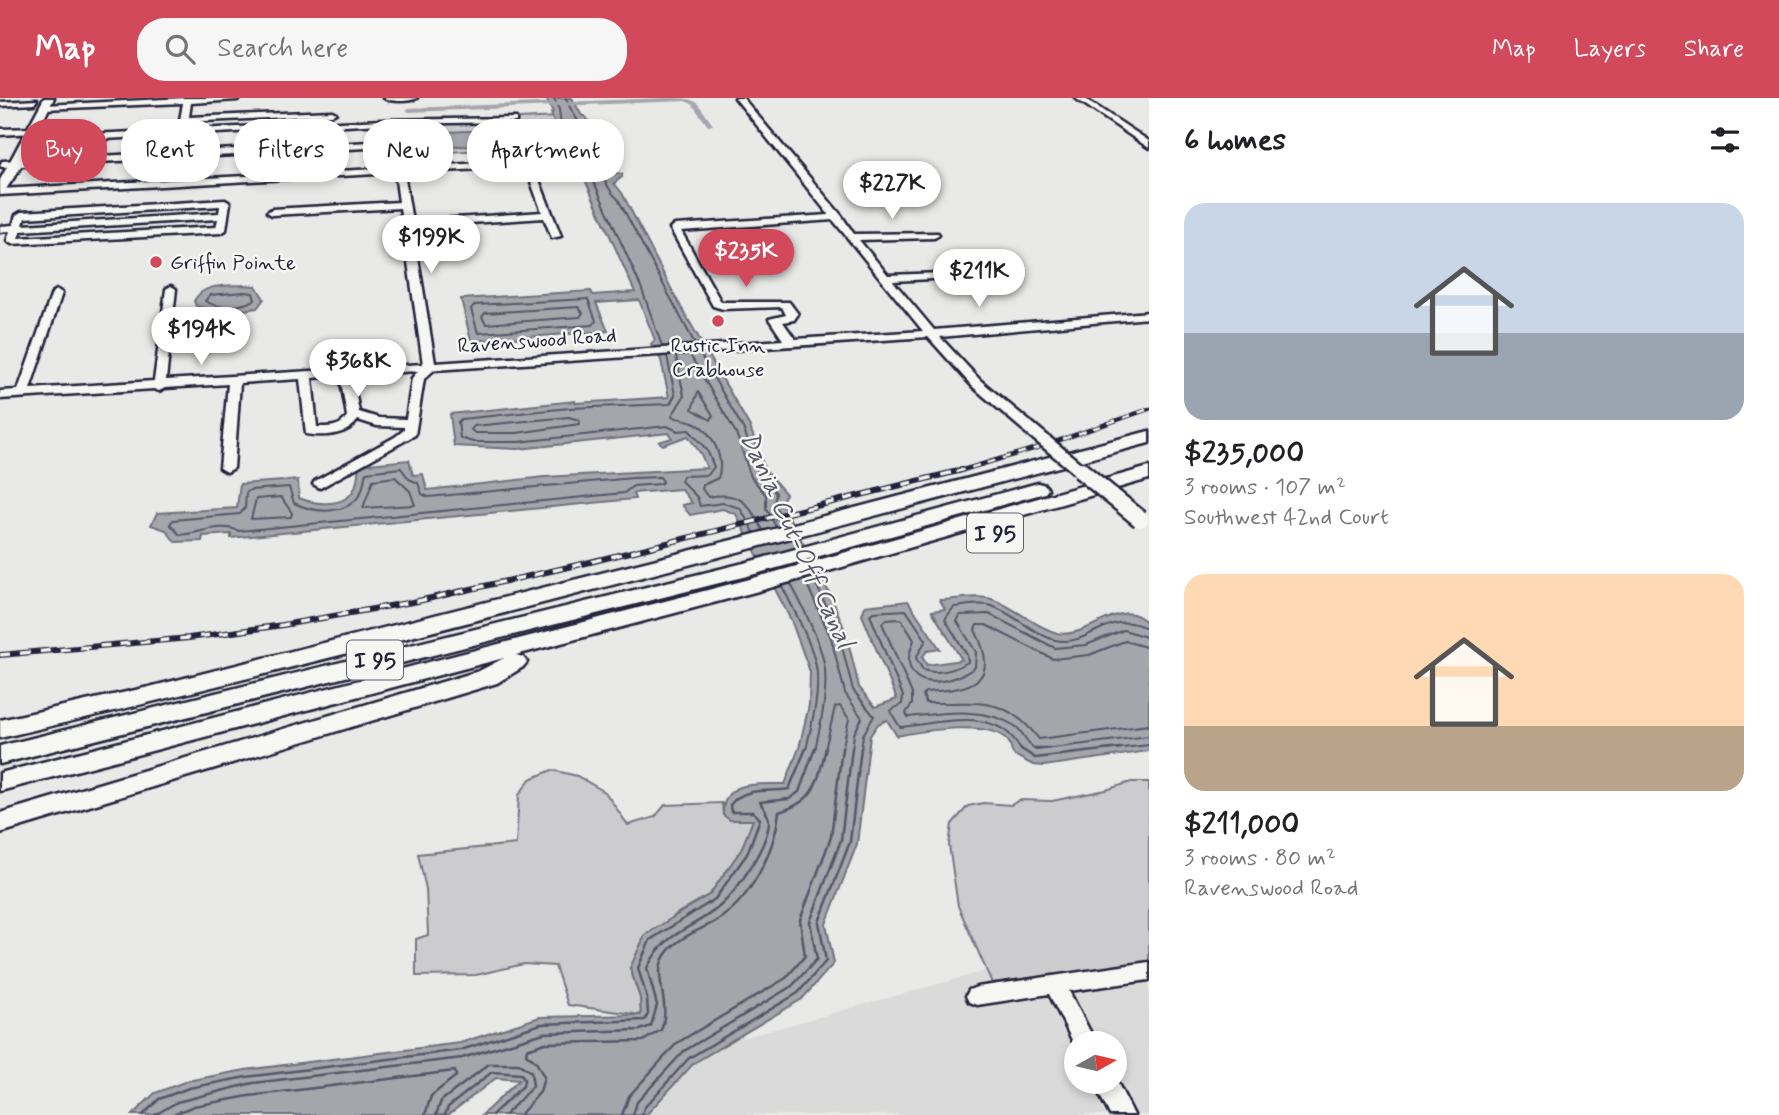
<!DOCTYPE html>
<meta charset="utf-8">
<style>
body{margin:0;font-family:Mynerve,sans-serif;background:#f6f6f6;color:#202124;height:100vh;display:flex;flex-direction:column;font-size:26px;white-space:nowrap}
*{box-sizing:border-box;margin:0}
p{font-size:23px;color:#757577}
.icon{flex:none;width:38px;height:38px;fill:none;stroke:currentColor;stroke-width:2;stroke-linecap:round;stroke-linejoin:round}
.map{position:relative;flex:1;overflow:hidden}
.sheet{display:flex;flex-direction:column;background:#fff;width:630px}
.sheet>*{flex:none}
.guide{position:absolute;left:21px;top:21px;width:665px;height:63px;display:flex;gap:14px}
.needle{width:46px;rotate:82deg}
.tools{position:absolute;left:1064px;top:933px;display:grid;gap:14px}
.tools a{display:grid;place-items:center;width:63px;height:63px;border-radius:50%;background:#fff;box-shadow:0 4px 10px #0003;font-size:35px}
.price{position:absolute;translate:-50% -60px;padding:0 16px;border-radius:24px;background:#fff;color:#222;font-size:23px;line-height:46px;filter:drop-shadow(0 2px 4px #0008)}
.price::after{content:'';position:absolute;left:50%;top:42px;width:21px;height:16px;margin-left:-10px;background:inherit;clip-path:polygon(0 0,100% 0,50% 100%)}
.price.on{background:#d1495b;color:#fff}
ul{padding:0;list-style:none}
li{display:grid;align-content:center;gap:14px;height:371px;padding:0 35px}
li span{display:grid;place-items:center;height:217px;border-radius:21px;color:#555}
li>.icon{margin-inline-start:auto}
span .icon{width:126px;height:126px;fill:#fffc;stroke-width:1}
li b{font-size:30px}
h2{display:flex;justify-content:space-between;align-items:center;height:84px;padding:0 35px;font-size:30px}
.pill{padding:0 24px;border-radius:28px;background:#fff;box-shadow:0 4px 10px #0003;font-size:24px;line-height:63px}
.pill.on{background:#d1495b;color:#fff}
header{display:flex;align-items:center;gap:42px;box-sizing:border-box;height:98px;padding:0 35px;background:#d1495b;color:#fff}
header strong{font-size:33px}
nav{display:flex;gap:38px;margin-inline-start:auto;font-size:24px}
.search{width:490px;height:63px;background:#f6f6f6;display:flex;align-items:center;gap:18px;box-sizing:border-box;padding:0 24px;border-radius:28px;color:#757577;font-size:26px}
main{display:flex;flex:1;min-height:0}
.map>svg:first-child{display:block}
.built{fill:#dadada;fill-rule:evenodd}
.green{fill:#ccccce;stroke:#777784;stroke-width:2}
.water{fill:#a5a5ac;stroke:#71717f;stroke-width:2}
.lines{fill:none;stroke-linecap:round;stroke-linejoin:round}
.shore-far1{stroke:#565668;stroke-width:2}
.shore{stroke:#565668;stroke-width:2.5}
.canal{fill:#a5a5ac;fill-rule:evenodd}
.minor-casing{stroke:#22223b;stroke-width:5}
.major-casing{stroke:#22223b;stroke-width:5}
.highway-casing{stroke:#22223b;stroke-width:5}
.minor{fill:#f6f6f2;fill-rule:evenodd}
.major{fill:#f6f6f2;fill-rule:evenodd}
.highway{fill:#f6f6f2;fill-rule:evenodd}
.rail-far1-casing{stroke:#22223b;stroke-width:4.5}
.rail-casing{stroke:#22223b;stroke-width:6}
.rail-far1{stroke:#f6f6f2;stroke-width:2.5;stroke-dasharray:8;stroke-linecap:butt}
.rail{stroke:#f6f6f2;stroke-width:3.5;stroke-dasharray:10;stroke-linecap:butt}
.minor-bridge-far1-casing{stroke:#22223b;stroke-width:17;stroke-linecap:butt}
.minor-bridge-casing{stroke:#22223b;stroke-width:21;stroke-linecap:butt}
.minor-bridge-far1{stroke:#f6f6f2;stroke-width:12}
.minor-bridge{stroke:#f6f6f2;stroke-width:16}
.poi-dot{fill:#d1495b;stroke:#f6f6f2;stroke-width:2.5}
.labels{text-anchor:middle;stroke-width:5;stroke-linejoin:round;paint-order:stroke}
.far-poi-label{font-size:21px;fill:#22223b;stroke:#f6f6f2;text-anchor:start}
.far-street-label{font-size:21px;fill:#22223b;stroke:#f6f6f2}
.shield{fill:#f6f6f2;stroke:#626272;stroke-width:2}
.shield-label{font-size:23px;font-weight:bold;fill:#22223b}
.water-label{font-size:26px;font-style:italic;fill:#565668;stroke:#f6f6f2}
</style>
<header>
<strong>Map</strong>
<div class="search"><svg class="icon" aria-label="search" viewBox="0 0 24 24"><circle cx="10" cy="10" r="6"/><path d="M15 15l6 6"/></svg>Search here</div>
<nav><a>Map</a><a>Layers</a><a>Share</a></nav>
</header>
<main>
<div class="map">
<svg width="1149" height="1017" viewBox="0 0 1149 1017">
<rect width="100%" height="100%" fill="#e9e9e7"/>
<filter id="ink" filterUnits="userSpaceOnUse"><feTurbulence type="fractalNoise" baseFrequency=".0143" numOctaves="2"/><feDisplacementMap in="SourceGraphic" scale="14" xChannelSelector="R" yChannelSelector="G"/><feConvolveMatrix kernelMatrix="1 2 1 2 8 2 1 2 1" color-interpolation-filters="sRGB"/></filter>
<g filter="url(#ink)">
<path class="built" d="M1149,836V1017H630L688,955L1112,838ZM1076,945H1115V984H1076Z"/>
<g class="green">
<path d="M557,19L569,47L396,57L390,28Z"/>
<path d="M552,672L577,678L605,694L628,727L655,719L665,707L722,705L723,717L754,721L741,752L710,796L676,816L630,870L640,900L641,917L568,907L555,868L524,866L476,877L416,878V841L428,837L426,791L418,756L516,746L519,697L530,681Z"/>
<path d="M1131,684H1149V865L992,885L958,808L949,747L952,726L968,708L983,705L1011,707L1019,702L1052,703L1106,692Z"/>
</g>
<g class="water">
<path d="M546,0H572L582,18H585L598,37L604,55L620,60L609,63L605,67L611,74L622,76V79L614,85L622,95L677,202L750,329L765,372L786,396L781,404L831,498L846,535L859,589L875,609L897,601L862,517L865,508L908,503L940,551L927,553L922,559L927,567L962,562L932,513L945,511L940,502C956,502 980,496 994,502C1014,509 1037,530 1057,535C1090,542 1122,494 1149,527V653L1044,668L1033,667L1014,657C1011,653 1011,646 1008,643C992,621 920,633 897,638L887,622L878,626L870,638L857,746L826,826L834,865L802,901L694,965L646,1017H482L519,982L496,980L448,1017H132L155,995L187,983L245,972L460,945L540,919L641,917L640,900L630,870L645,837L710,796L741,752L753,722H730L723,717C722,680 759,687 785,686L799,650L809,607L810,574L791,522L736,416L723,411L690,417L682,407L692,405L681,391L633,395L635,401L231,440V436L203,438L202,443L175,444L166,432L151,427L157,415L237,410L240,386L298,382L299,400C316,407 347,410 355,389C358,383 358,374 359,367L409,362L413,377L423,376L427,392L544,379L707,370L701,356L688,338L663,347L659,344L672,340L669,335L518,351L454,348L450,316L575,303L576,305L669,299L661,262L651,246L655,242L639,202L596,205L608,233L471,243L461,201L591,193L593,197L635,194L570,48C528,31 473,58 438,44V38L444,34L493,32L511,39L551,35L556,32L551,15L553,14Z"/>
<path d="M244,187L256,188L264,201L257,210L223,215L196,208L194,203C203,185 226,188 244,187Z"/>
</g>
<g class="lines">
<g class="shore-far1">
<path d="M554,0L559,12L562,36L577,46L641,189L662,248"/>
<path d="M566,0C572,19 587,32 595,50C602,68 602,87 618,101L695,246"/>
<path d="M244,194L253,195L255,202C239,209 221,212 205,203L210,197Z"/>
<path d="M588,201L596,223L593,227L478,235L471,211L474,207Z"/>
<path d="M578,209L583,215L580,219L486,226L482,219L485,215Z"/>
<path d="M700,256L744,332L759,375L776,395L774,406L785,426"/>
<path d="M690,257L736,335L751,379L766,397V410L776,429"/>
<path d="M667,258L675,297L670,306L570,310L461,321L458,324L460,340L473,344H518L667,328L678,333L689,332L707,352L714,369L708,377L683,378L681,383L697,399L700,408L723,405L740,410L754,434"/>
<path d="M676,258L684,298L672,318C679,322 687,321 695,325C713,334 725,361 718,380L703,387L702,391L708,399C741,393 748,405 763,432"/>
<path d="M698,294L713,317L711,322L692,311Z"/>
<path d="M569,319L579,322L580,326L517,335H475L471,332L474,328Z"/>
<path d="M401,370L409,381L418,385L422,396L428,399L633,380L660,379L663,383L660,386L633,388L624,395L239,433C219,424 200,436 180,437L170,426L173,422L240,416L245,410L246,395L250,392L289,389L294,405C314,415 347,418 360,396C364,390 364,381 366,374Z"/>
<path d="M395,379L410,393L415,407L363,410L373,382Z"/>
<path d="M281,399L292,415L291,419L251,421L256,401Z"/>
<path d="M813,479L839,537L853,592L874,618L863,637L861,652"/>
<path d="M805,482L831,540L845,595L862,620L854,636L852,652"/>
<path d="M791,486C802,507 823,548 825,572C827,599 821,625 815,652"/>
<path d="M782,488C793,510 815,551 817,575C819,601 811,628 806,652"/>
<path d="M1149,540L1124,532L1086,547L1055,550L989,516L960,517L957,523L976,554L975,569C961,581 919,595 910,569C907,560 911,551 914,542L901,521L885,522L882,525L912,596V606L906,615L908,619C943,615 983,608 1015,628C1024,634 1026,646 1036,652L1149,638"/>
<path d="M1149,550L1125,543L1089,557L1053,561L986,527H977L975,532C1002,585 972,591 925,594L923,597L926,605C977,606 1004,596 1039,641L1149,627"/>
<path d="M825,652L835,609L840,608L849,621L842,652"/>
<path d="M1022,652C1017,646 1014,640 1008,635C980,612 933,626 900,629L890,613L902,606L903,598L870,517L873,514L906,512L926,542L916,560L923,572C937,577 955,572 968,564L967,557L945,521L954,509C965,508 982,504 992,508C1014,516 1033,536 1055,542C1092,550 1105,509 1149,531"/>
<path d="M1105,652L1149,647"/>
</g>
<g class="shore">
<path d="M1020,650L1035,660L1120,650"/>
<path d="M1033,650H1050"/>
<path d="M143,1017L159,1001L189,990L246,979L461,952L541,926L645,922L648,916L647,900L638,870L650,842L715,801L747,756L760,721L753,714H731L730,707C744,688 768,695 789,691L806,650"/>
<path d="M155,1017L177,1004L253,985L462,960L544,935L640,932L651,928L657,907L647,870C667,831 691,833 720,808C738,792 768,747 769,724C769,716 763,710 760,704L789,701L799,694L815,650"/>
<path d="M171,1017L194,1008L249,998L455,973L456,978L431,998L425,1017"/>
<path d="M436,1017L441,1003L489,966H519L531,974L533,988L505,1017"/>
<path d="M445,1017L448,1009L492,974L521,976L524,981L523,988L492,1017"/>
<path d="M520,1017L540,994L544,979L536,964L526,956L527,951L545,945L643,943L661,932C672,905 652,879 664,859C675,840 699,833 716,823C751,802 775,753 779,714C816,703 817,685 826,650"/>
<path d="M622,1017L629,998L677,945L786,880L805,858L800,822L831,739L842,650"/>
<path d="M633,1017L637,1004L684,953L792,888L817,861L810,824L841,742L852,650"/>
<path d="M642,1017L644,1010L689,960L798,895L826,863L819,824L850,744L861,650"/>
</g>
<path class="canal" d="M665,0C698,0 694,0 713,27L708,28L692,6L685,3L409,14L406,12L409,10Z"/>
<g class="minor-casing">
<g id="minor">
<path d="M185,0H241L237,2L191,5L189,19L332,13L336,15L332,17L184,24L180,22L183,5L45,11L41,9L45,7Z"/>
<path d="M384,0H417C410,4 391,4 384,0Z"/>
<path d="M735,0H743L841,117L854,136L938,135L939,137L934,140L859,142L888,177L995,173V177L991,178L893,183L934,232L1149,214V220L940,239L980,282L1033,326V332H1023L972,288L928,239L434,272L424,281L415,337L320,390L313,386L315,383L395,339L404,332V329L377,328L358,322C347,338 324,339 306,336L300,281L240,285L234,370L227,374L220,370L228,286L165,290L159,293L154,291L0,301V293L18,292L52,195L57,192L62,195L30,291L154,283L166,191L171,188L176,191L166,282L423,266L400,110L272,117L267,114L272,111L399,104L395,75L0,97V91L394,70L387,49L2,69L0,68L2,63L390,43L394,46L402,70L481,65L542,57L546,60L545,62L481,71L404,75L412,123L542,114L531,84L539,82L561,138L552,140L544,120L413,129L435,265L783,242L769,221L786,217L782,209L723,211L713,208L670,130L675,127L829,117ZM833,122L923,233L795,241L783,224L794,222L798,216L789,204H721L681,133ZM418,273L412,280L406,321L379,320L359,314L352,277ZM340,278L347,318C341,330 329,329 317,329L312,280Z"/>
<path d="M1075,0H1084L1149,43V50Z"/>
<path d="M37,2L34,6L0,8V4Z"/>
<path d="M513,20H516V24L383,26L29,45L25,42L29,39L383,22Z"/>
<path d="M37,30V34L34,35L0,37V31Z"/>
<path d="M225,102L230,105L226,132L221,135L12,146L7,143L10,133L0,134V128L13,127L16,117L21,114ZM220,108L219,115L23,127L25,120ZM218,121L216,129L18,140L21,133Z"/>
<path d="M1149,864V882L1069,893L1096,945H1076V950L1049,896L977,907L969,904L966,898L969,892L977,889Z"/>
<path d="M1115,980L1134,1017H1110L1093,984H1115Z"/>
</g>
</g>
<g class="major-casing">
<path id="major" d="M44,0H54L19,72L4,94L0,95V82Z"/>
</g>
<g class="highway-casing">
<g id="highway">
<path d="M1149,333V345C767,446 385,550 0,640V622L149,589L732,442Z"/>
<path d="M1149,369V381L766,491L516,557L523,559L527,564L523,569L497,585L0,735V715L479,573L504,560L0,693V675L750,481Z"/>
<path d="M1038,385L1045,387L1048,391L1045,395L759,475L0,666V648L744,465Z"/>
</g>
</g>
<use href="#minor" class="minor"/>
<use href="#major" class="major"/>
<use href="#highway" class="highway"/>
<g class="rail-far1-casing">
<path id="rail-far1" d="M956,374L1040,349L1149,311"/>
</g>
<g class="rail-casing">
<path id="rail" d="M0,557L189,540L283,527L418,503L582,466L962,372"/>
</g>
<use href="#rail-far1" class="rail-far1"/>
<use href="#rail" class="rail"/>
<g class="minor-bridge-far1-casing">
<path id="minor-bridge-far1" d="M1028,329L1082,374"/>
</g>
<g class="minor-bridge-casing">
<path id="minor-bridge" d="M1080,372L1140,421"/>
</g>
<use href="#minor-bridge-far1" class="minor-bridge-far1"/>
<use href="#minor-bridge" class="minor-bridge"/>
</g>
</g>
<g class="poi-dot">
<circle cx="156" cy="164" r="7"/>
<circle cx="718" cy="223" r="7"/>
</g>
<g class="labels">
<g class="far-poi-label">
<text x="170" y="171">Griffin Pointe</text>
<text x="718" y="254" text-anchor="middle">Rustic Inn<tspan x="718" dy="24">Crabhouse</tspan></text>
</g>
<g class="far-street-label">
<text transform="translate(537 242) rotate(-4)" y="7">Ravenswood Road</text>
</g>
<g class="shield">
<rect x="967" y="415.5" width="56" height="39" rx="5"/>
<rect x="347" y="542.5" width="56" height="39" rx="5"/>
</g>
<g class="shield-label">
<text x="995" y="443">I 95</text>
<text x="375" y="570">I 95</text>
</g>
<g class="water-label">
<text transform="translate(798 441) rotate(65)" y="9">Dania Cut-Off Canal</text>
</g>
</g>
</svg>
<div class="tools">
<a><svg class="needle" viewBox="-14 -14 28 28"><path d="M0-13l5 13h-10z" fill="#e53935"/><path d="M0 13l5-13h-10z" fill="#757577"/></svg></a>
</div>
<b class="price" style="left:892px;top:123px">$227K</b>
<b class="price" style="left:431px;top:177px">$199K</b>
<b class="price on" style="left:746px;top:191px">$235K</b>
<b class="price" style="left:979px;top:211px">$211K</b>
<b class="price" style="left:201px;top:269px">$194K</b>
<b class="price" style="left:358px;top:301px">$368K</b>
<div class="guide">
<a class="pill on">Buy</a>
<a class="pill">Rent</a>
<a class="pill">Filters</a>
<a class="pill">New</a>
<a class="pill">Apartment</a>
</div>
</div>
<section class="sheet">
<h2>6 homes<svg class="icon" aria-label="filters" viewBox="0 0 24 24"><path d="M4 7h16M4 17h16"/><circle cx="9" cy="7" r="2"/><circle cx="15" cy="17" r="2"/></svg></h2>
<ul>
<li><span style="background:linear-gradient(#c9d6e8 60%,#9aa5b1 0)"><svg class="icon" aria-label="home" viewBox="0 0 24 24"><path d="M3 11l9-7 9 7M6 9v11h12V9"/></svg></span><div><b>$235,000</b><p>3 rooms · 107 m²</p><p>Southwest 42nd Court</p></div></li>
<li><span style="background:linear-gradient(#ffd9b3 70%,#b9a48a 0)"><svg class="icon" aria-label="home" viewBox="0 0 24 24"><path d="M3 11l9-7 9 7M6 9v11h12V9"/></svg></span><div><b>$211,000</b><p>3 rooms · 80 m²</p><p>Ravenswood Road</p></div></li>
</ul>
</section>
</main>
